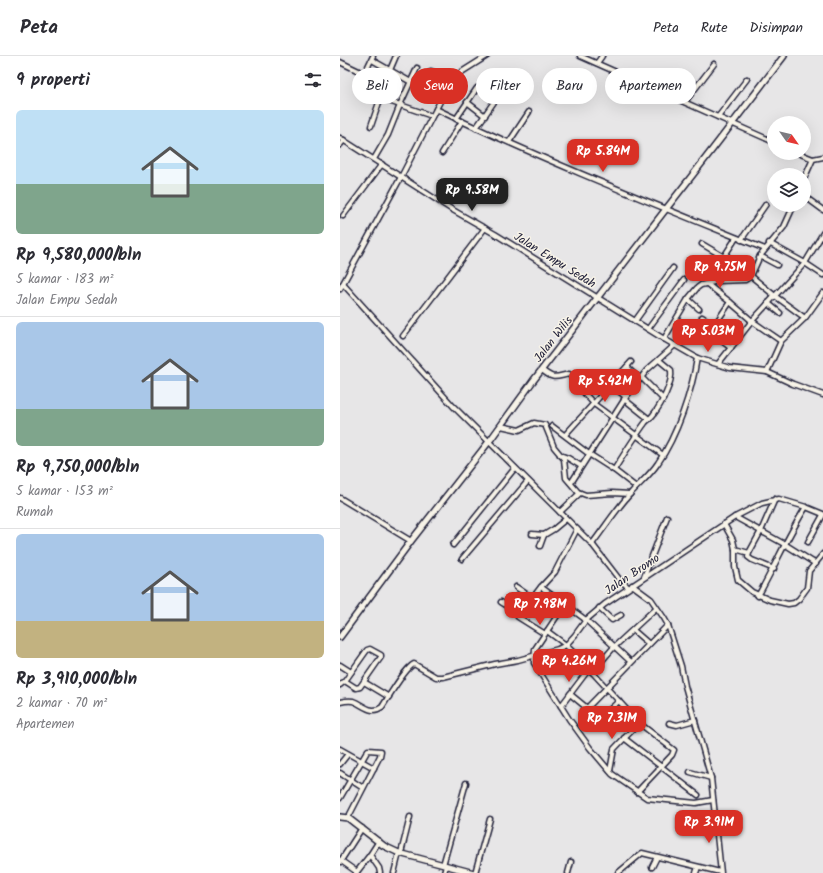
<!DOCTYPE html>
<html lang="id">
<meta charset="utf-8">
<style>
body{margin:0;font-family:Kalam,sans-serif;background:#f7f7f7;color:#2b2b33;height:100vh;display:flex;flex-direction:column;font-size:15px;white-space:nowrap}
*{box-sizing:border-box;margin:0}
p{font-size:13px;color:#7c7c81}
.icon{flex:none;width:22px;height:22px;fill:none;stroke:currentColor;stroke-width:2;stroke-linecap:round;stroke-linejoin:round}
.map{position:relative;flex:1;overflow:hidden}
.drawer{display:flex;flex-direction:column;background:#fff;width:340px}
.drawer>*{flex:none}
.banner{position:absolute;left:12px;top:12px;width:380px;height:36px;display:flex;gap:8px}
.needle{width:26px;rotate:124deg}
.controls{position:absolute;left:427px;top:60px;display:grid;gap:8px}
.controls a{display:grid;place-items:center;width:44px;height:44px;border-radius:50%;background:#fff;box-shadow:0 4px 16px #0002;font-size:20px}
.price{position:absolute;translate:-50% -34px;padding:0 9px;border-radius:8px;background:#d93025;color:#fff;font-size:13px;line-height:26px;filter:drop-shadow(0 1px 2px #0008)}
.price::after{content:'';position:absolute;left:50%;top:24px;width:12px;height:9px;margin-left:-6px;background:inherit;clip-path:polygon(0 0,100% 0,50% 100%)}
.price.selected{background:#222;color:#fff}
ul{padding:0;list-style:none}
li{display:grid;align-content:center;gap:8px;height:212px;padding:0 16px}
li+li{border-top:1px solid #e1e1e2}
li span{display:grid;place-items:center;height:124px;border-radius:6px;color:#555}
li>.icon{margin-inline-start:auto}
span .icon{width:72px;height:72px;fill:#fffc;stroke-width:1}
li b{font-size:17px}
h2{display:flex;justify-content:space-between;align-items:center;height:48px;padding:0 16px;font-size:17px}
.chip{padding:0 14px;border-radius:18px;background:#fff;box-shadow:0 4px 16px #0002;font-size:14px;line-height:36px}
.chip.selected{background:#d93025;color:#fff}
header{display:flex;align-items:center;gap:24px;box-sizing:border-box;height:56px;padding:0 20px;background:#fff;border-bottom:1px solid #e1e1e2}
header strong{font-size:19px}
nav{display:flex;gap:22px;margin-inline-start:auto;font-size:14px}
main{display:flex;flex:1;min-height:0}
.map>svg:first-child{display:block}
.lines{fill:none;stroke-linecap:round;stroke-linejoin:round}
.minor-casing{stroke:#22223b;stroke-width:7}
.major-casing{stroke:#22223b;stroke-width:8}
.minor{stroke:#f7f3e8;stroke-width:4}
.major{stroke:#f7f3e8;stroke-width:5}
.labels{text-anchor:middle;stroke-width:3;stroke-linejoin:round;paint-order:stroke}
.street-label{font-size:12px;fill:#22223b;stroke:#f7f3e8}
</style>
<header>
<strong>Peta</strong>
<nav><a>Peta</a><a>Rute</a><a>Disimpan</a></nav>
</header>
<main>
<section class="drawer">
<h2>9 properti<svg class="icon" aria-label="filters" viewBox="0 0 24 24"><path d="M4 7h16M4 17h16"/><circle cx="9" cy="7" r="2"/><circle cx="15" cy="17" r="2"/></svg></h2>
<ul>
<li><span style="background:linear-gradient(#bfe0f5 60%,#7fa58c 0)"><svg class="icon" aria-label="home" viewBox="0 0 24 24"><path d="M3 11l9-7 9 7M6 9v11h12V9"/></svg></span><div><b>Rp 9,580,000/bln</b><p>5 kamar · 183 m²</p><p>Jalan Empu Sedah</p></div></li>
<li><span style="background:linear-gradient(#a9c7e8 70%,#7fa58c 0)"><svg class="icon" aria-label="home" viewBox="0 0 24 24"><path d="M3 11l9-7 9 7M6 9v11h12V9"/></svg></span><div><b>Rp 9,750,000/bln</b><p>5 kamar · 153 m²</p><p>Rumah</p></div></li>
<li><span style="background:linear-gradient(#a9c7e8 70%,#c2b280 0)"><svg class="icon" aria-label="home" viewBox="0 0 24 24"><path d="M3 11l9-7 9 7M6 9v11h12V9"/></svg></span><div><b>Rp 3,910,000/bln</b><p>2 kamar · 70 m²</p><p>Apartemen</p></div></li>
</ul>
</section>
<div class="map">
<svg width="483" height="817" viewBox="0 0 483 817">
<rect width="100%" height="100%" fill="#e7e6e7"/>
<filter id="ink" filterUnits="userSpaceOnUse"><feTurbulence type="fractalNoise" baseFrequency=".025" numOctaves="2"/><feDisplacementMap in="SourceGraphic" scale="8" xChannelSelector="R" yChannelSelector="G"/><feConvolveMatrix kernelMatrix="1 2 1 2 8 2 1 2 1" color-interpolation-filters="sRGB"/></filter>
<g filter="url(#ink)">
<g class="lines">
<g class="minor-casing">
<g id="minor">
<path d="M33,0L20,27V32L40,42L92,60"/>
<path d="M240,0L434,86"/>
<path d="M32,4L71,26"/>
<path d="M0,6L25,18"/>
<path d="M257,7L262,0"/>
<path d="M91,15L113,23"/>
<path d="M127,46L145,60"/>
<path d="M345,46L374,8"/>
<path d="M96,53C203,104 314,148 425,193"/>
<path d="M378,61L407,23"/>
<path d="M116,63L137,32"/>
<path d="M31,70L50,14L56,0"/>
<path d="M136,72L156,43"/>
<path d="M0,82L111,153L155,178L324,283L357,302L390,312L427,316L453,328L483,339"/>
<path d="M169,86L189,56"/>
<path d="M0,89L4,84"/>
<path d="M102,97L122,65"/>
<path d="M458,97L473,103"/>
<path d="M34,103L48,79L60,49L77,12"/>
<path d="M464,123L473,103L483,101"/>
<path d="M464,140L483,154"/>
<path d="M3,160L42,108"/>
<path d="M401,184L426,148"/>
<path d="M429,187L465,207L483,219"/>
<path d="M362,188L384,201"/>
<path d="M420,200L437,209"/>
<path d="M376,213L396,182"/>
<path d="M411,220L435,240L465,262"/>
<path d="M3,228L113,350L252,488L279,523L288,531"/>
<path d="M367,228L390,246"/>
<path d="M0,233L61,121L110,26L120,17L147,0"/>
<path d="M348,243L359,253"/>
<path d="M428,247L440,257"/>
<path d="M362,261L374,269"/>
<path d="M295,265L333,212"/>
<path d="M308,273L344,224"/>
<path d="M63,280L145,172"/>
<path d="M324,283L348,243L357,232L361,229L378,225L405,224L411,220L420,200L444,171L454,149"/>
<path d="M391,292L370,276L390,246L412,265L441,285"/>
<path d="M378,308L412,265L465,207L483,177"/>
<path d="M287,311L299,323"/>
<path d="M202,314C214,324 215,321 229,318L246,339L254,348L323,399"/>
<path d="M427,316L441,285L465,262L483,237"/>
<path d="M301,321L323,343"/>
<path d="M271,329L286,341"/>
<path d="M284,343L309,363"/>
<path d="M161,370L179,374L194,367L205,369L214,391L224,403L226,422L238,436L246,439L272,437L290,438"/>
<path d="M212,370L249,398L274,414L296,431"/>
<path d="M225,379L291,306"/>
<path d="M220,399L228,402L241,410"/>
<path d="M274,414C284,398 294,382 305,367C307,364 311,362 313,359C321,349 333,327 331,314L319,304"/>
<path d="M231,427L286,341L307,314L335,289"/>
<path d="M0,442L71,485"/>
<path d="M220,456L240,437"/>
<path d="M395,461L446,489L476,508"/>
<path d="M384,468L393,484L395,493V511L398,524L412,536L430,544L448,548L454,547L459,543L467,532L469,515L483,498"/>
<path d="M192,478L204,479L214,473L226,463"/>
<path d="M468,486L483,459"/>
<path d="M252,488C265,471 277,452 291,437C300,427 311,418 318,407C337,380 352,335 357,302"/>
<path d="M113,489L175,412"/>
<path d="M200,490L204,479"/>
<path d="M395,493L409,497"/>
<path d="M122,503L188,425"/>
<path d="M434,513L412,504L408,501L409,497L421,475L435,443"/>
<path d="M304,521L327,461"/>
<path d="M292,529L311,543L324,562L328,569L341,610L345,630L371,722L381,817"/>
<path d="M176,531L192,542"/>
<path d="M201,531L246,564L291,606"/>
<path d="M418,540C435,510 448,479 466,451"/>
<path d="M161,546L180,558"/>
<path d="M225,548L195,593L194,607L229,663L250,692L272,718L307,742L356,747L373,744"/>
<path d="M259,552L272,564L281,559"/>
<path d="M293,574L309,588"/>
<path d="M207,575L226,589L252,616L274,591L316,552"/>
<path d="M205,578L178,561L201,531L215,516L237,473"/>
<path d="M210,596L227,611"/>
<path d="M0,609L11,616"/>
<path d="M252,616L299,667L334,694L332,699L297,736"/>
<path d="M24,626L49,641"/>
<path d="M0,629L5,625L27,594L30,593L41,599V601L20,631L16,632L5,625"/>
<path d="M230,638L247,652L328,569"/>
<path d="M0,646C4,645 8,644 13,645C24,649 31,659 42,651C48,642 65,612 74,608L96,621H103L155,608L178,604L218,593L226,589L235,579L246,564L265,548L395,461L422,447L439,443L466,451L483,458"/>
<path d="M221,650L249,613"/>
<path d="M267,656L279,645"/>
<path d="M329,667L337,669L355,664"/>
<path d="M284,682L358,739"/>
<path d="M0,693L34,712"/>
<path d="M0,708L8,698"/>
<path d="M270,715L274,693L299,667"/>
<path d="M350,716L371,722"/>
<path d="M0,717L23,732"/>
<path d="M0,742L28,694L41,695L40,700L8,762"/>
<path d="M39,785L30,799L39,812L40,817"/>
<path d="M61,797L70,761"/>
<path d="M0,804L17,816"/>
<path d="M0,806L22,772"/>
<path d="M103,809L126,727"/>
<path d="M312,811L317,801"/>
<path d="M16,817L30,799"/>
<path d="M54,817L59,797"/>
<path d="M104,817L106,810"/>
<path d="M135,817L150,763"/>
<path d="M228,817L231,806"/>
<path d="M278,817L302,797L380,816"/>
<path d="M356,817L358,811"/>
</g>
</g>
<g class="major-casing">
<g id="major">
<path d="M0,581L71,485L151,383L193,325L326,153L365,103L444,0"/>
<path d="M0,761L8,762L44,790L59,797L134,817"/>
</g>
</g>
<use href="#minor" class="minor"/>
<use href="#major" class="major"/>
</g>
</g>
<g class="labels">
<g class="street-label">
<text transform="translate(215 204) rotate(32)" y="4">Jalan Empu Sedah</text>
<text transform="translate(213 283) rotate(-52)" y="4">Jalan Wilis</text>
<text transform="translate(292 518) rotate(-34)" y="4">Jalan Bromo</text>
</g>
</g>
</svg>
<div class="controls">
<a><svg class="needle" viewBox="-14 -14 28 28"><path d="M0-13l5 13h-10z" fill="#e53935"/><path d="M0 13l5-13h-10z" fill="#7c7c81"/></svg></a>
<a><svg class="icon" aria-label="layers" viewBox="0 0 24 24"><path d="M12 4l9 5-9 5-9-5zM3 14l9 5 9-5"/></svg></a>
</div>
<b class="price" style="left:263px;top:117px">Rp 5.84M</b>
<b class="price selected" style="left:132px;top:156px">Rp 9.58M</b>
<b class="price" style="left:380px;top:233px">Rp 9.75M</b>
<b class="price" style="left:368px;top:297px">Rp 5.03M</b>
<b class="price" style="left:265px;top:347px">Rp 5.42M</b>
<b class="price" style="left:200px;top:570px">Rp 7.98M</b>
<b class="price" style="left:229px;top:627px">Rp 4.26M</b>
<b class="price" style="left:272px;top:684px">Rp 7.31M</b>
<b class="price" style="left:369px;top:788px">Rp 3.91M</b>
<div class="banner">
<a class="chip">Beli</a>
<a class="chip selected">Sewa</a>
<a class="chip">Filter</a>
<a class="chip">Baru</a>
<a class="chip">Apartemen</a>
</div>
</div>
</main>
